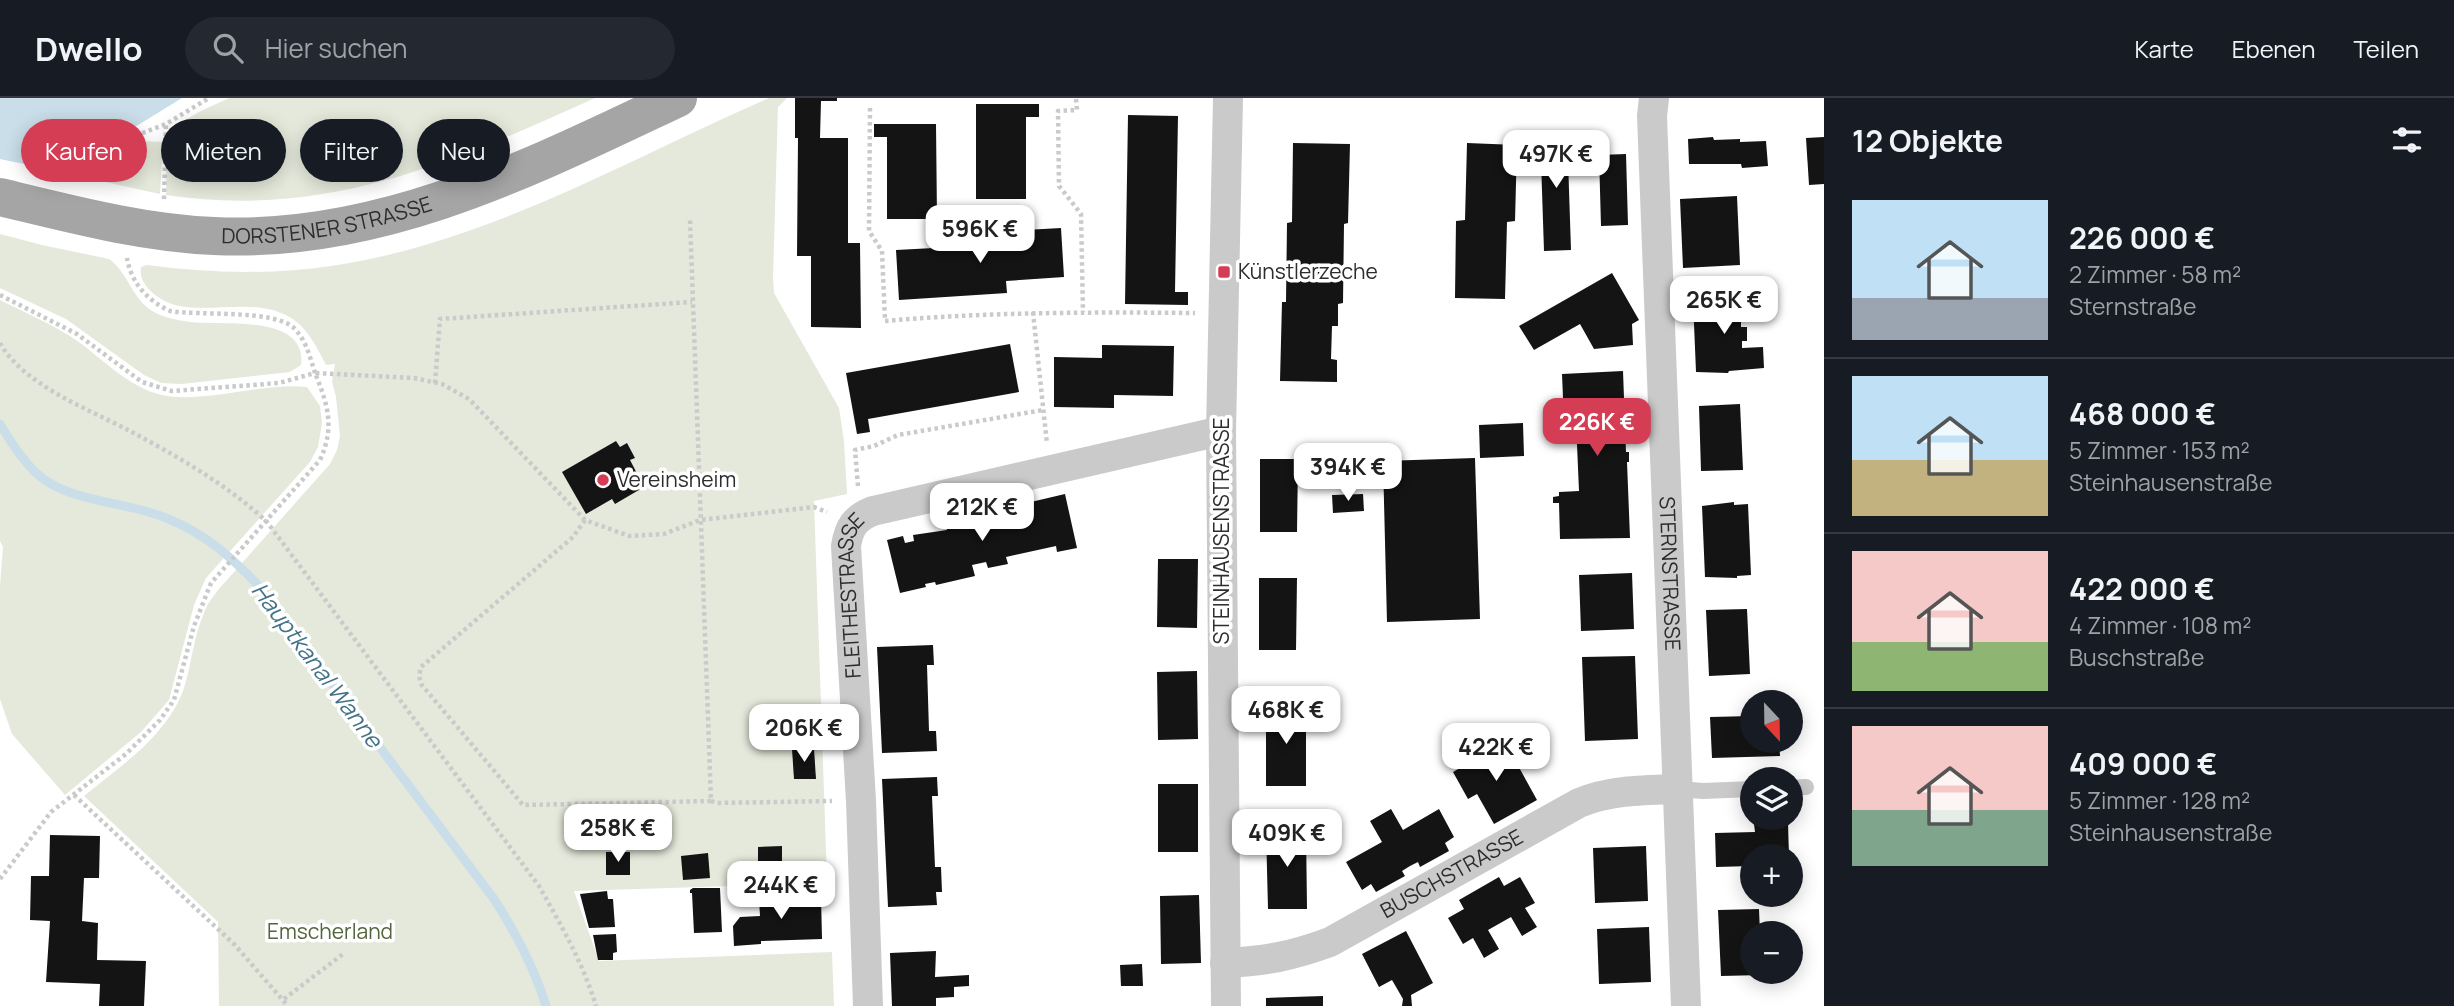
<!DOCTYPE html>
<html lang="de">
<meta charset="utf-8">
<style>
body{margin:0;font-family:Manrope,sans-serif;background:#242831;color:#f1f3f6;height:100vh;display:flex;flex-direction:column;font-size:26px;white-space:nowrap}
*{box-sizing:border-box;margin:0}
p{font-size:23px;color:#9ea1a6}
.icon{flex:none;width:38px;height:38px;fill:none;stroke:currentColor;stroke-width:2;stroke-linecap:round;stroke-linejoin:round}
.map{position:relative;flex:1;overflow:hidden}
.details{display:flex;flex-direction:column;background:#171b24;width:630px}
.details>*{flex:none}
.banner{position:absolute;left:21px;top:21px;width:665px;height:63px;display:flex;gap:14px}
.needle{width:46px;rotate:158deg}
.buttons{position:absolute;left:1740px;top:592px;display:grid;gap:14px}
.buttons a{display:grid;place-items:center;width:63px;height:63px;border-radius:50%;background:#171b24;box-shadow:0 4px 18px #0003;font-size:35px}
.price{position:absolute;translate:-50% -60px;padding:0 16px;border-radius:14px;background:#fff;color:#222;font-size:23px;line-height:46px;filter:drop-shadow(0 2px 4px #0008)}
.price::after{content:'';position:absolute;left:50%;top:42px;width:21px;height:16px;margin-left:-10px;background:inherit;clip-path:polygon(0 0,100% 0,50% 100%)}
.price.current{background:#d53d55;color:#fff}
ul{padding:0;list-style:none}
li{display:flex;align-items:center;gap:21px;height:175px;padding:0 28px}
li+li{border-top:2px solid #363941}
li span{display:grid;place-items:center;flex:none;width:196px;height:140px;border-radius:0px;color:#555}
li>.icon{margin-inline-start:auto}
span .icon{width:84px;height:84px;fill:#fffc;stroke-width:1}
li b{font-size:30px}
h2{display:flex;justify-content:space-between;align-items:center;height:84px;padding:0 28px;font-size:30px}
.pill{padding:0 24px;border-radius:32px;background:#171b24;box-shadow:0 4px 18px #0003;font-size:24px;line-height:63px}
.pill.current{background:#d53d55;color:#fff}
header{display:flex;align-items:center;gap:42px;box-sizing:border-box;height:98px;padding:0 35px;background:#171b24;border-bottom:2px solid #363941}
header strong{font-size:33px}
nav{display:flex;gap:38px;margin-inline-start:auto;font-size:24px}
.search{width:490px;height:63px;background:#242831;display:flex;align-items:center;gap:18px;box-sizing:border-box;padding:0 24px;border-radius:38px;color:#9ea1a6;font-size:26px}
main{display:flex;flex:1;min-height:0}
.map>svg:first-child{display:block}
.green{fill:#e4e9db}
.water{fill:#c9dee8}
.pier{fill:#fff}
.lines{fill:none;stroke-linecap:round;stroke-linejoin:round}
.stream{stroke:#c9dee8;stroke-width:9}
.building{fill:#141414}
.path{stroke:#cacaca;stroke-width:4.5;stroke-dasharray:3.5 3.5;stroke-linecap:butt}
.service{stroke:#cacaca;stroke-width:16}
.minor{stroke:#cacaca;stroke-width:30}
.primary{stroke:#a5a5a5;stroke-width:38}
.poi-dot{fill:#d53d55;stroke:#fff;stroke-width:2.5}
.labels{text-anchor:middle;stroke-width:7;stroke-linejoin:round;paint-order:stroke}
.street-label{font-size:21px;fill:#2d2d2d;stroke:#fff}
.poi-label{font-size:21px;fill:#2d2d2d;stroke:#fff;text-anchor:start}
.park-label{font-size:21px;fill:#53643e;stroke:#fff}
.water-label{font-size:23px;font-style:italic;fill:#427287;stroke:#fff}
</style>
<header>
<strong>Dwello</strong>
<div class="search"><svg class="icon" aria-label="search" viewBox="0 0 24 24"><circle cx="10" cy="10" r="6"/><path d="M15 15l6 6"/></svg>Hier suchen</div>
<nav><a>Karte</a><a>Ebenen</a><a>Teilen</a></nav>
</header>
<main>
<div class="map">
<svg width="1824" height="908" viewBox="0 0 1824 908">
<rect width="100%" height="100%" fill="#fff"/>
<g class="green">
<path d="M229,0H595C451,65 328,121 166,97C167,81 165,62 168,46C172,22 209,10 229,0Z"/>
<path d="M769,0H787L778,9L773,180L774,195L839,310L844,343L847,396L814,403L827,782L829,785L574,793L599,863L832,854L834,908H219L218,824L84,698C122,667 165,639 183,593C192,567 193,539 204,515C207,506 213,499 218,492L330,366L337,352L340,338L336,299L332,283L335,266L326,267C315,246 305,224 281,215C248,202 212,214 179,208C162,205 137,188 141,169L147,167C208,175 270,177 331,168C488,145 626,62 769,0Z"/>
<path d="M141,43L163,44L160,96L73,77L117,49Z"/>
<path d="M0,136L42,147L109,161C128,174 132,202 154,214C164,220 178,222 190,224C220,228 308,215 301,267L290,274L182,286L161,285L144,277L66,221L0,190Z"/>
<path d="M0,202C26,215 52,226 76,242C104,262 128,289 162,297C204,306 264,284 307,289L320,308L322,325L318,349L310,364L206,480L194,507L169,602L141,634L65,697L12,636L0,601V488L3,449L0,443Z"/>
</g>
<path class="water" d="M0,0H182L0,112Z"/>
<path class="pier" d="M0,61L67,75L0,116Z"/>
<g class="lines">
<path class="stream" d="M0,326C10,343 21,360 35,374C67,405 126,403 166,420C204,435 229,457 257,486L494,801C516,835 534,869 546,908"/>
</g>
<g class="building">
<path d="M795,0H837V3H821L820,40H848V145H860L861,230L811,229V158H797L798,40H795Z"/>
<path d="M976,6H1039V19H1026V101H976Z"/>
<path d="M1128,17L1178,18L1175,194H1188V207L1125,206Z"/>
<path d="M874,26H936L937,121H887V39H874Z"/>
<path d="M1567,32L1571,152L1544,153L1540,33Z"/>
<path d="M1713,39L1714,42L1740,41V44L1766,43L1768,68L1742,70L1741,66H1689L1688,41Z"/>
<path d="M1824,39V86L1809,87L1806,40Z"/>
<path d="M1293,45L1350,46L1348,125L1344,126L1343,205L1338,206V228H1332L1331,261L1337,262V284L1280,283L1282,204H1286L1287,125L1292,124Z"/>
<path d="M1467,45L1517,47L1515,123L1507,124L1505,201L1455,200L1456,123L1465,122Z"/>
<path d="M1626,56L1628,127L1601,128L1599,57Z"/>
<path d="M1737,98L1740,167L1683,170L1680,101Z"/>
<path d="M1061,130L1064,179L1006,183L1007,195L899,202L896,152L990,147V134Z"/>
<path d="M1612,175L1639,222L1632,226L1633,247L1594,251L1580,226L1534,252L1519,228Z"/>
<path d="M1725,199L1726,201H1753V216L1741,217V229H1747V243H1742V250L1763,249L1764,270L1729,273L1728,275L1696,274L1693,202Z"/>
<path d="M1010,246L1019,294L868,321L870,334L857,336L846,275Z"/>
<path d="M1102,247L1174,248L1173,298L1114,297V310L1054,309V259L1102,260Z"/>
<path d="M1623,273L1626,354H1629V364H1627L1630,440L1560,441L1559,405H1553V399L1559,398V394L1579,393L1576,324H1564L1562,276Z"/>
<path d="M1740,306L1743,372L1701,373L1699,308Z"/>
<path d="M1523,325L1524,358L1480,360L1479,327Z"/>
<path d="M616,343L620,349L627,345L635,360L630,362L644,389L615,406L612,401L586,416L562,374Z"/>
<path d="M1475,360L1480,521L1387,524L1383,363Z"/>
<path d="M1260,361H1298L1297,434H1260Z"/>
<path d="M1065,396L1077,450L1057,454L1056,448L1006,459L1008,466L988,470L986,464L972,467L975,478L936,487L935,484L925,486L926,489L900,495L887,442L903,438L905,445L914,443L913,437L947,432L946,427L962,424V420Z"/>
<path d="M1363,396L1364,413L1333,415L1332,397Z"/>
<path d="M1734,404V407L1748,406L1751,477L1737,478V480L1705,479L1702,408Z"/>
<path d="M1158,461H1198L1197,530L1157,529Z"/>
<path d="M1632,475L1634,531L1581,533L1579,477Z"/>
<path d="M1259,480H1297L1296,552H1259Z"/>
<path d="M1747,511L1750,576L1709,578L1706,512Z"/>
<path d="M933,547L934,567H927L929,633H936L937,653L882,655L877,549Z"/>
<path d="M1635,558L1638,641L1585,643L1582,559Z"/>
<path d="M1197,573L1198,641L1158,642L1157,574Z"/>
<rect x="1266" y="609" width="40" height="79"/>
<path d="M1752,618V642H1779L1780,658L1712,660L1710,619Z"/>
<path d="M1505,644L1537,702L1494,726L1477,696L1468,701L1453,674Z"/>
<path d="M792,651H814L816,681H794Z"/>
<path d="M937,679L938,698H932L935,769H941L942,794H936L937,807L888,809L882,681Z"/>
<rect x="1158" y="686" width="40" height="68"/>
<path d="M1391,711L1403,732L1439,711L1454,739L1445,745L1449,753L1420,769L1418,764L1410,768L1402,773L1405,778L1376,794L1371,786L1362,792L1346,764L1382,744L1370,723Z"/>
<path d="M1788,725L1789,758H1752V768L1716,769L1715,735L1755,734L1754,726Z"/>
<path d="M1266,732H1306L1307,811H1268Z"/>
<path d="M50,737L100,738L99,780H84L82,823L98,825L97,862L146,863L144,908H99L100,886L46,884L50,823L30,822L31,778H49Z"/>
<path d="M782,748V772H758V749Z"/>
<path d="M1646,748L1648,803L1595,805L1593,750Z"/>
<rect x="606" y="754" width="24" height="23"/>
<path d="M708,755L710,780L683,782L681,758Z"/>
<path d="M1499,779L1504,788L1520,779L1535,805L1525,810L1537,829L1522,838L1511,819L1488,832L1499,851L1484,860L1473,840L1463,846L1448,820L1464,811L1459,802Z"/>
<path d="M693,790H720L722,834L694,835L692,795H690V792Z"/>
<path d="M607,793L608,801H613L615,829L589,830L580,796Z"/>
<path d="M1199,797L1201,865L1161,866L1160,798Z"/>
<path d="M821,798L822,841L761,843V846L734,848L733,828L740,819L760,818L759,801Z"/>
<path d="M1759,811L1760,835H1752V873H1762V877L1721,878L1718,812Z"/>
<path d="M1649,829L1651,884L1599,886L1597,831Z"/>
<path d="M1406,833L1433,885L1411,897L1412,908H1402L1403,901L1392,882L1379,889L1362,856Z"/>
<path d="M616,836L617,854L613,855V862H598L593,837Z"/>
<path d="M936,853L935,879L969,877V888L954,889V899L936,900V908H892L890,855Z"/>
<path d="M1142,866L1143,888H1121L1120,867Z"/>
<path d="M1323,898V908H1266V900Z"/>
</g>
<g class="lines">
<g class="path">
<path d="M1076,1L1077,12L1058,13L1059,88L1081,116L1083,214"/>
<path d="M870,10L869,133L882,153L885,223C988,214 1091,214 1195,215"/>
<path d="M63,79L116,45L166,26L209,0"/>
<path d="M164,101L166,26"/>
<path d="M0,197L77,236L142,284L172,293L279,285L315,275C310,259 306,242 294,230C273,211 200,218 170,213C148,203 131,185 127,160"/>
<path d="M1033,214L1047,346"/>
<path d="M0,245C24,287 86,310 128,332C175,357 228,387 267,424L539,788C561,827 583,865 596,908"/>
<path d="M435,285L440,221L692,204"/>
<path d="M858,388L855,352L874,348L898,337L1043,312"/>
<path d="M585,422L573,439L421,569L419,578L421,586L523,707L711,703L690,121"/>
<path d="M74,697L234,846L288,908"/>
<path d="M711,703L717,705L832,703"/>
<path d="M0,781L51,714L126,656L160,622L174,602L194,528L211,485L320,362C335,329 328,307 315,275L414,280L442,286L469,301L585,422L629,438L664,436L700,422L814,409L827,414"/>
<path d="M284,901L343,856"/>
</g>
<g class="service">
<path d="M1790,690L1806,689"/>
<path d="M1678,691L1703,693L1752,691"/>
</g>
<g class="minor">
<path id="s1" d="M1654,0L1652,18L1686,908"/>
<path id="s2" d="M1225,865C1266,863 1292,858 1330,844L1579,705C1610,692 1644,692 1678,691"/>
<path id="s3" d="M868,908L861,703L846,448C849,429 855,420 873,413L1221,333"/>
<path d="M1226,908L1221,333L1228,0"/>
</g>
<path class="primary" id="s4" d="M0,99C71,116 142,135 214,138C381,146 532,69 678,0"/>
</g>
<g class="poi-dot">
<rect x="1217" y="167" width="14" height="14" rx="3.5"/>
<circle cx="603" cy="382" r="7"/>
</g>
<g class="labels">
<g class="street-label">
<text dy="7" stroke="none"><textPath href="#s4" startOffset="332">DORSTENER STRASSE</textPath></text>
<text transform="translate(1222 433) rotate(-90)" y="7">STEINHAUSENSTRASSE</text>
<text dy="7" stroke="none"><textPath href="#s1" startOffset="476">STERNSTRASSE</textPath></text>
<text dy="7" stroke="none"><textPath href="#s3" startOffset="411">FLEITHESTRASSE</textPath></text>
<text dy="7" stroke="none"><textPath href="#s2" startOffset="247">BUSCHSTRASSE</textPath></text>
</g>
<g class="poi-label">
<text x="1238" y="181">Künstlerzeche</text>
<text x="617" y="389">Vereinsheim</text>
</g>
<g class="park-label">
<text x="330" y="841">Emscherland</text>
</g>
<g class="water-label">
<text transform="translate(317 567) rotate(53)" y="8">Hauptkanal Wanne</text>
</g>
</g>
</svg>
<div class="buttons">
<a><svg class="needle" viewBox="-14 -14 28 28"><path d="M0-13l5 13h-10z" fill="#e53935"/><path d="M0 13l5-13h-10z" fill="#9ea1a6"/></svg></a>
<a><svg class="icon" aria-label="layers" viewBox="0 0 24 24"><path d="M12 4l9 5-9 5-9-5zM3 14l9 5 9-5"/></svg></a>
<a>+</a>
<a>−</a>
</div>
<b class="price" style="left:1556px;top:92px">497K €</b>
<b class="price" style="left:980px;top:167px">596K €</b>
<b class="price" style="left:1724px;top:238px">265K €</b>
<b class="price current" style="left:1597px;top:360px">226K €</b>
<b class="price" style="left:1348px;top:405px">394K €</b>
<b class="price" style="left:982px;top:445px">212K €</b>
<b class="price" style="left:1286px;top:648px">468K €</b>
<b class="price" style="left:804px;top:666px">206K €</b>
<b class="price" style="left:1496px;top:685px">422K €</b>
<b class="price" style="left:618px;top:766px">258K €</b>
<b class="price" style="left:1287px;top:771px">409K €</b>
<b class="price" style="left:781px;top:823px">244K €</b>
<div class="banner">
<a class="pill current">Kaufen</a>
<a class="pill">Mieten</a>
<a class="pill">Filter</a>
<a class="pill">Neu</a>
</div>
</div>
<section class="details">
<h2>12 Objekte<svg class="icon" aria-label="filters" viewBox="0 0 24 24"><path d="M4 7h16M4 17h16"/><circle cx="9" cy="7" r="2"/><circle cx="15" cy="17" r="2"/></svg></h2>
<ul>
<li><span style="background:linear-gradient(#bfe0f5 70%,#9aa5b1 0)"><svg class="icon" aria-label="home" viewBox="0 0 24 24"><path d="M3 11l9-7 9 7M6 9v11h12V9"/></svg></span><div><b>226 000 €</b><p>2 Zimmer · 58 m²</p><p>Sternstraße</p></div></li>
<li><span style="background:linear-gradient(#bfe0f5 60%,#c2b280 0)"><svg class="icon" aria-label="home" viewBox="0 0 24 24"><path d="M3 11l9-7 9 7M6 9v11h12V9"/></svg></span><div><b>468 000 €</b><p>5 Zimmer · 153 m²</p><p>Steinhausenstraße</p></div></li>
<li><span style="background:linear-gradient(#f6c9c9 65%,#8fb573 0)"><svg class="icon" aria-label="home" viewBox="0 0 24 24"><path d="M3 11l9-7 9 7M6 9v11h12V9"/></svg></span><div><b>422 000 €</b><p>4 Zimmer · 108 m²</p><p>Buschstraße</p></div></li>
<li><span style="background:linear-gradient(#f6c9c9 60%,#7fa58c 0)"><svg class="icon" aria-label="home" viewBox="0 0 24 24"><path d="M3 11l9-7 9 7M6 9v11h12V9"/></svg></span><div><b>409 000 €</b><p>5 Zimmer · 128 m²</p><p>Steinhausenstraße</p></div></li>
</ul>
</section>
</main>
